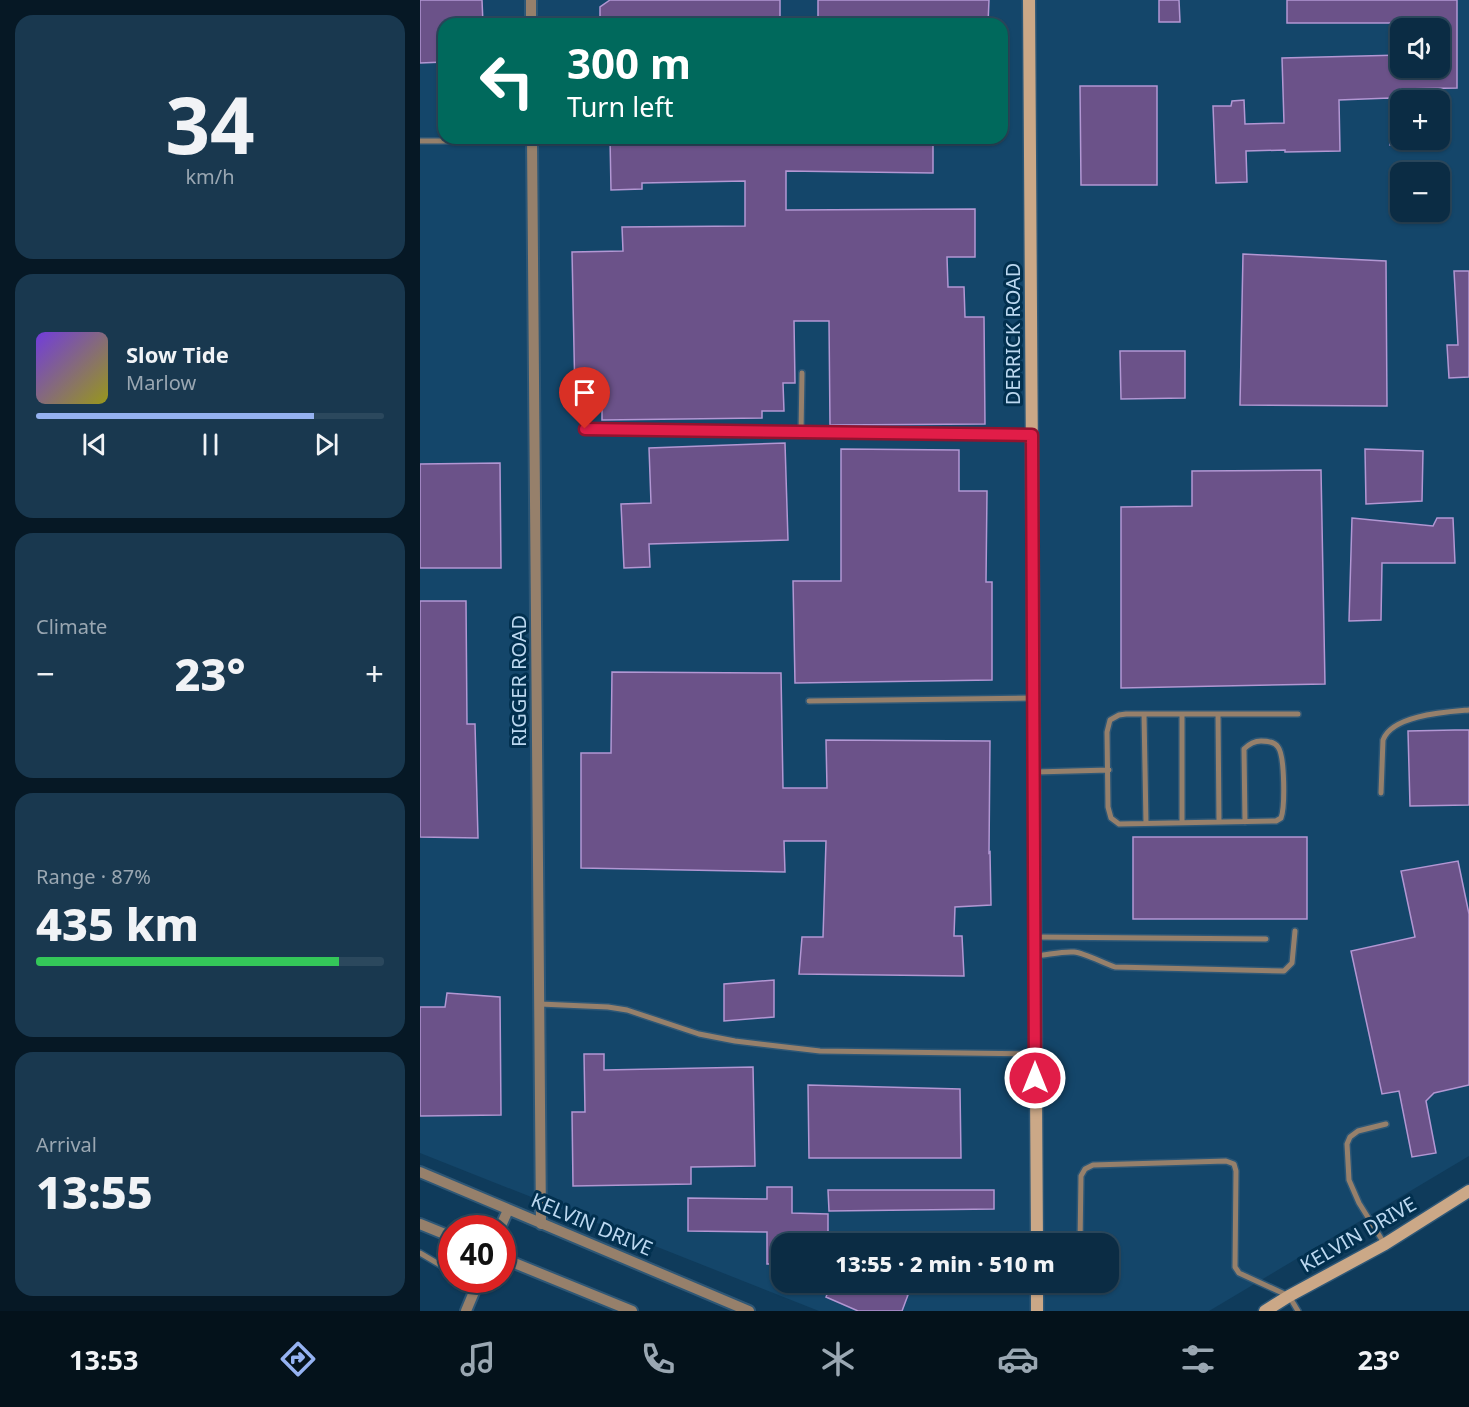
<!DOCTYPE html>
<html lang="en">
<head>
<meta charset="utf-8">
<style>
  :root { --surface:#0b2c44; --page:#19384f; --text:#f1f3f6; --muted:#9aa7b2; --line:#2b485d; --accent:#95b2f1 }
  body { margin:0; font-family:"Noto Sans",sans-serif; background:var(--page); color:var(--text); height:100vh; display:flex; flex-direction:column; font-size:22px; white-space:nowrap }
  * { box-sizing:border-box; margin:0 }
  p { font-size:20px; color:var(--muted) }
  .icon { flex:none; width:33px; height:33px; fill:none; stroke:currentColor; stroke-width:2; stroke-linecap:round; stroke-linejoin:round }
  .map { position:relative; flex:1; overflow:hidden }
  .panel { display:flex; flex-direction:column; gap:15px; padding:15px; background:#061825; width:420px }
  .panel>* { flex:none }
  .banner { position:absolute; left:18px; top:18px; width:570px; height:126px; border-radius:18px; box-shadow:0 2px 4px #0004,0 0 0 2px var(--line); background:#00695c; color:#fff; overflow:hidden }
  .controls { position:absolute; left:970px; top:18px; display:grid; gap:12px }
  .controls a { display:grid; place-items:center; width:60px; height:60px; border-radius:12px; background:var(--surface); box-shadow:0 2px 4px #0004,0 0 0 2px var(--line); font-size:30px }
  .speed { position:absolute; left:18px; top:1215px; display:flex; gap:12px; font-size:30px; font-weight:700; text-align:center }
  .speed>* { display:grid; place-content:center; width:78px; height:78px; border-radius:50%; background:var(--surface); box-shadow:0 2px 4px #0004,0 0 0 2px var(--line); line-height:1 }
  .speed .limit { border:9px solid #d22; background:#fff; color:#111 }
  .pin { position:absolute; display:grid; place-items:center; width:51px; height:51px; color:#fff; margin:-62px -26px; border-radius:50% 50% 50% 0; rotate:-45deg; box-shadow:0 0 6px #0007 }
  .pin .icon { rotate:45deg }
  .me { position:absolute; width:66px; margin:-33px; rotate:0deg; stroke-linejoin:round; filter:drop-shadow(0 0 4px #0008) }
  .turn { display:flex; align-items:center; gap:21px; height:126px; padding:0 30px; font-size:27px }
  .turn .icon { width:78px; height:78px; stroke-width:2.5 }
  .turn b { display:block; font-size:42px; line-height:51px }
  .big { font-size:45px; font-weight:800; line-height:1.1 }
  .panel .widget { flex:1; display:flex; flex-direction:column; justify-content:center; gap:9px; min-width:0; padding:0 21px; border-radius:18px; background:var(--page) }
  .panel .dial { align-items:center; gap:0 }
  .dial b { font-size:78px; line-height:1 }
  .song { display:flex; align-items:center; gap:18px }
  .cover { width:72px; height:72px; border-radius:9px; background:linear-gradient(135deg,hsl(260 70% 55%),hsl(60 70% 35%)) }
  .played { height:6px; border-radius:3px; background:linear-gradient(90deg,var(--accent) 80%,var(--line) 80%) }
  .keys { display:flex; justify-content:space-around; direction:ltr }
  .heat { display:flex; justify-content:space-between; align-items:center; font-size:33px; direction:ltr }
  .charge { height:9px; border-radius:4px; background:linear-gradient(90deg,#34c759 87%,var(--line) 0) }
  .trip { position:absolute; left:351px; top:1233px; width:348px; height:60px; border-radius:18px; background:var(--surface); box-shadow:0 2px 4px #0004,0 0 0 2px var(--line); font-weight:800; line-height:60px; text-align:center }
  .dock { display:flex; height:96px; justify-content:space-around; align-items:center; background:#04121b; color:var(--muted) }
  .dock .icon { width:42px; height:42px }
  .dock .on { color:var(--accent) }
  .dock b { font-size:27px; color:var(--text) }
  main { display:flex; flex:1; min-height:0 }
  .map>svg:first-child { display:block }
</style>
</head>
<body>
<main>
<section class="panel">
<div class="widget dial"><b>34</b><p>km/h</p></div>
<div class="widget">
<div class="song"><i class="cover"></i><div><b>Slow Tide</b><p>Marlow</p></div></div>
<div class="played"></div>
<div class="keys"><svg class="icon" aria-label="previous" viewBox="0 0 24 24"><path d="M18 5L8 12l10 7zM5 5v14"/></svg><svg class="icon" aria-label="pause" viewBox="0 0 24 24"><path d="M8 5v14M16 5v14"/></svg><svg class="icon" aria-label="next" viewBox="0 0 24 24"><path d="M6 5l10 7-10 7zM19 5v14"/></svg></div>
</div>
<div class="widget"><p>Climate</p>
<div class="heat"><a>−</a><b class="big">23°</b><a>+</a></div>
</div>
<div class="widget"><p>Range · 87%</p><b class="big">435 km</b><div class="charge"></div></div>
<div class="widget"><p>Arrival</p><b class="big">13:55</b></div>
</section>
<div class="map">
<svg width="1049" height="1311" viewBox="0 0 1049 1311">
  <rect width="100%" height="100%" fill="#0f3b5b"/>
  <!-- built -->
  <path fill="#14466a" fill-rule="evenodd" d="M0 0H1049V1156L789 1311H399L0 1153ZM24 24H582V138H24ZM981 28H1020V68H981ZM981 100H1020V140H981ZM981 172H1020V212H981ZM362 1244H688V1282H362Z"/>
  <!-- building -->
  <path fill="#6b5289" stroke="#b297d3" stroke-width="1.5" d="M0 0H62L63 24H24V62L0 63Z
    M190 0H360V24H180V7Z
    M398 0H569L568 24H398Z
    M739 0H759L760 22H739Z
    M867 0H1037V88L981 89V145H970V98L919 100 920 151 865 152V150L826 151 827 182 796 183 793 106H811L812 101 824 100 825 124 864 123 862 58 981 55V68H1020V28H971V23H867Z
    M660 86H737V185H661Z
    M190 138H513V173L366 171V210L555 209V257H527L528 287H544L545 317H564L565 424 410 425 409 321H374L375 383H363L364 411H342V418L182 420V397H155L152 252 203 251 202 227 325 226V181L222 183V189L191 190Z
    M823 254 966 261 967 406 820 405Z
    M1034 271H1049V377L1029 378 1027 345H1038Z
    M700 351H765V398L701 399Z
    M365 443 368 540 229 544 230 567 204 568 201 504 231 503 229 448Z
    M421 449 539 450V491H567L566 582H572V680L375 683 373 581H421Z
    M945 449 1003 451 1002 501 946 504Z
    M80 463 81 568H0V464Z
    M901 470 905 684 701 688V507L772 506V471Z
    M932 518 1013 526 1017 518H1033L1035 563H962L961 620 929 621Z
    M0 601H46L47 724H55L58 838 0 837Z
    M192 672 361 673 363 788H407L406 740 570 741 569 853 570 852 571 905 535 907 534 936H542L544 976 379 974 382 937H403L406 841H364L365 872 161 868V753H191Z
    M1035 730H1049V805L990 806 988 731Z
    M713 837H887V919H713Z
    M1038 861 1049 914V1085L1014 1093 1006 1101 1016 1153 992 1157 979 1091 962 1094 931 951 995 937 981 871Z
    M354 980V1017L304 1021V984Z
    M27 993 80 997 81 1115 0 1116V1007H25Z
    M164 1054H184V1070L333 1067 335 1166 271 1167V1184L153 1186 152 1112H165Z
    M388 1085 540 1089 541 1158H389Z
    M347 1187H372V1213L408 1214V1244H362V1264H347V1232L268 1231V1198L347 1199Z
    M408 1190H574V1209L409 1211Z
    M412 1282H458L488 1295 482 1311H438L406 1297Z"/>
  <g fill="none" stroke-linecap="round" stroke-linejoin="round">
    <!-- lane casing -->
    <g stroke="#2e5776" stroke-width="8">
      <path id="lane" d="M0 141H112
        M165 429 612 435
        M381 432 382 373
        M389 701 612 698
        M724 714 726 823
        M762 714V822
        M798 714 799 822
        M615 772 689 770
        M961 793 963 740C972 715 1026 712 1049 710
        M825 822 824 749C829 744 834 741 841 741 847 741 855 742 858 747 865 756 865 808 861 818L856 821 699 824 691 818 688 807 687 732 690 720 699 715 706 714H878
        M615 937 846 939
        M615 956C628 955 642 951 654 952 665 953 683 963 695 967L864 971 872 963 875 931
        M120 1004 188 1007 207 1010 279 1034 315 1041 400 1051 615 1054
        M964 1243 939 1203 929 1180 927 1144 930 1137 938 1131 966 1124
        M660 1244 661 1176 665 1169 673 1165 806 1161 814 1164 816 1171 815 1267 819 1273 869 1296 878 1311
        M0 1253 32 1272
        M22 1265 32 1244
        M41 1280 54 1290"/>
    </g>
    <!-- street casing -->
    <g stroke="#2e5776" stroke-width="14">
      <path id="street" d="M111 0V24
        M112 138 121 1224
        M0 1172 329 1311
        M0 1224 32 1237
        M80 1228 88 1210
        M82 1258 212 1311
        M46 1311 59 1280"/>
    </g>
    <!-- secondary casing -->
    <g stroke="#2e5776" stroke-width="15">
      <path id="secondary" d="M609 0 617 1244
        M617 1282V1311
        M845 1311 869 1296 965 1244 1049 1191"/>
    </g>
    <!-- lane -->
    <use href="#lane" stroke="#96806b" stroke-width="5"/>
    <!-- street -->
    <use href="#street" stroke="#96806b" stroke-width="10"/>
    <!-- secondary -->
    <use href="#secondary" stroke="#cba887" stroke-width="12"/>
  </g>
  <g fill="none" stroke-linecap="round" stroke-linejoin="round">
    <!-- route casing -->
    <g stroke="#92132f" stroke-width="15">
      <path id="route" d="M165 429 612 435 615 1078"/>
    </g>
    <!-- route -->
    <use href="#route" stroke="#e11d48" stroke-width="10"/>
  </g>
  <g text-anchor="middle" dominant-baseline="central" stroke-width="6" stroke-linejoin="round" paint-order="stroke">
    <!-- street labels -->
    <g font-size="20" fill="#bcd8f0" stroke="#02304f">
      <text transform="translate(592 334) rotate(-90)">DERRICK ROAD</text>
      <text transform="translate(98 681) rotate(-90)">RIGGER ROAD</text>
      <text transform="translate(172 1224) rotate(23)">KELVIN DRIVE</text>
      <text transform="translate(938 1234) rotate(-30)">KELVIN DRIVE</text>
    </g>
  </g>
</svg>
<div class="controls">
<a><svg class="icon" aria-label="sound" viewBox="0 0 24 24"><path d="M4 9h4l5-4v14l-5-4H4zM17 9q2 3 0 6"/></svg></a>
<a>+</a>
<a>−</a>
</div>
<div class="speed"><div class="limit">40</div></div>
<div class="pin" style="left:165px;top:429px;background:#d93025"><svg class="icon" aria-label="arrive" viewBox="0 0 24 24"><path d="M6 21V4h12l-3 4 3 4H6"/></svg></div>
<svg class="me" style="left:615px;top:1078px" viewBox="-20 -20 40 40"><circle r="17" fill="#e11d48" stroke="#fff" stroke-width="3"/><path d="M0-11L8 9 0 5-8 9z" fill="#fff"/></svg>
<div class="trip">13:55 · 2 min · 510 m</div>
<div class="banner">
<div class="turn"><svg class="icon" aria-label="left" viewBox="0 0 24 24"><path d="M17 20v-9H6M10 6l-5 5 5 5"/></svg><div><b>300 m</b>Turn left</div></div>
</div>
</div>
</main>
<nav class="dock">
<b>13:53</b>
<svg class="icon on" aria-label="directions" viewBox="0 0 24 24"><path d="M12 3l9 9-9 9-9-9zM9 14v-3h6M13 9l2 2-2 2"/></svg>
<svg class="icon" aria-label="music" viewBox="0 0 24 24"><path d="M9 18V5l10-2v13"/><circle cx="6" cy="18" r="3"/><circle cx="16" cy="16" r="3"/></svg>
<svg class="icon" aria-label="phone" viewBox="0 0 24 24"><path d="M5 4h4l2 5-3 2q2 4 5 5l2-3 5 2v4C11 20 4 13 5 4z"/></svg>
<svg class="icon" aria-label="climate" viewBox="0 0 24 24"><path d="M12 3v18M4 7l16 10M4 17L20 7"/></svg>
<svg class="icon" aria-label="car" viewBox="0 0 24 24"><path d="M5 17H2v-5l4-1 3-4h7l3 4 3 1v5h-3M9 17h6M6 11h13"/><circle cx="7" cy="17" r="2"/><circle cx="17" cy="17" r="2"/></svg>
<svg class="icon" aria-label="filters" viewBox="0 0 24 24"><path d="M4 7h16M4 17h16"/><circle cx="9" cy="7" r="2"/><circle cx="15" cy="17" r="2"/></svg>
<b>23°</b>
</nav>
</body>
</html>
